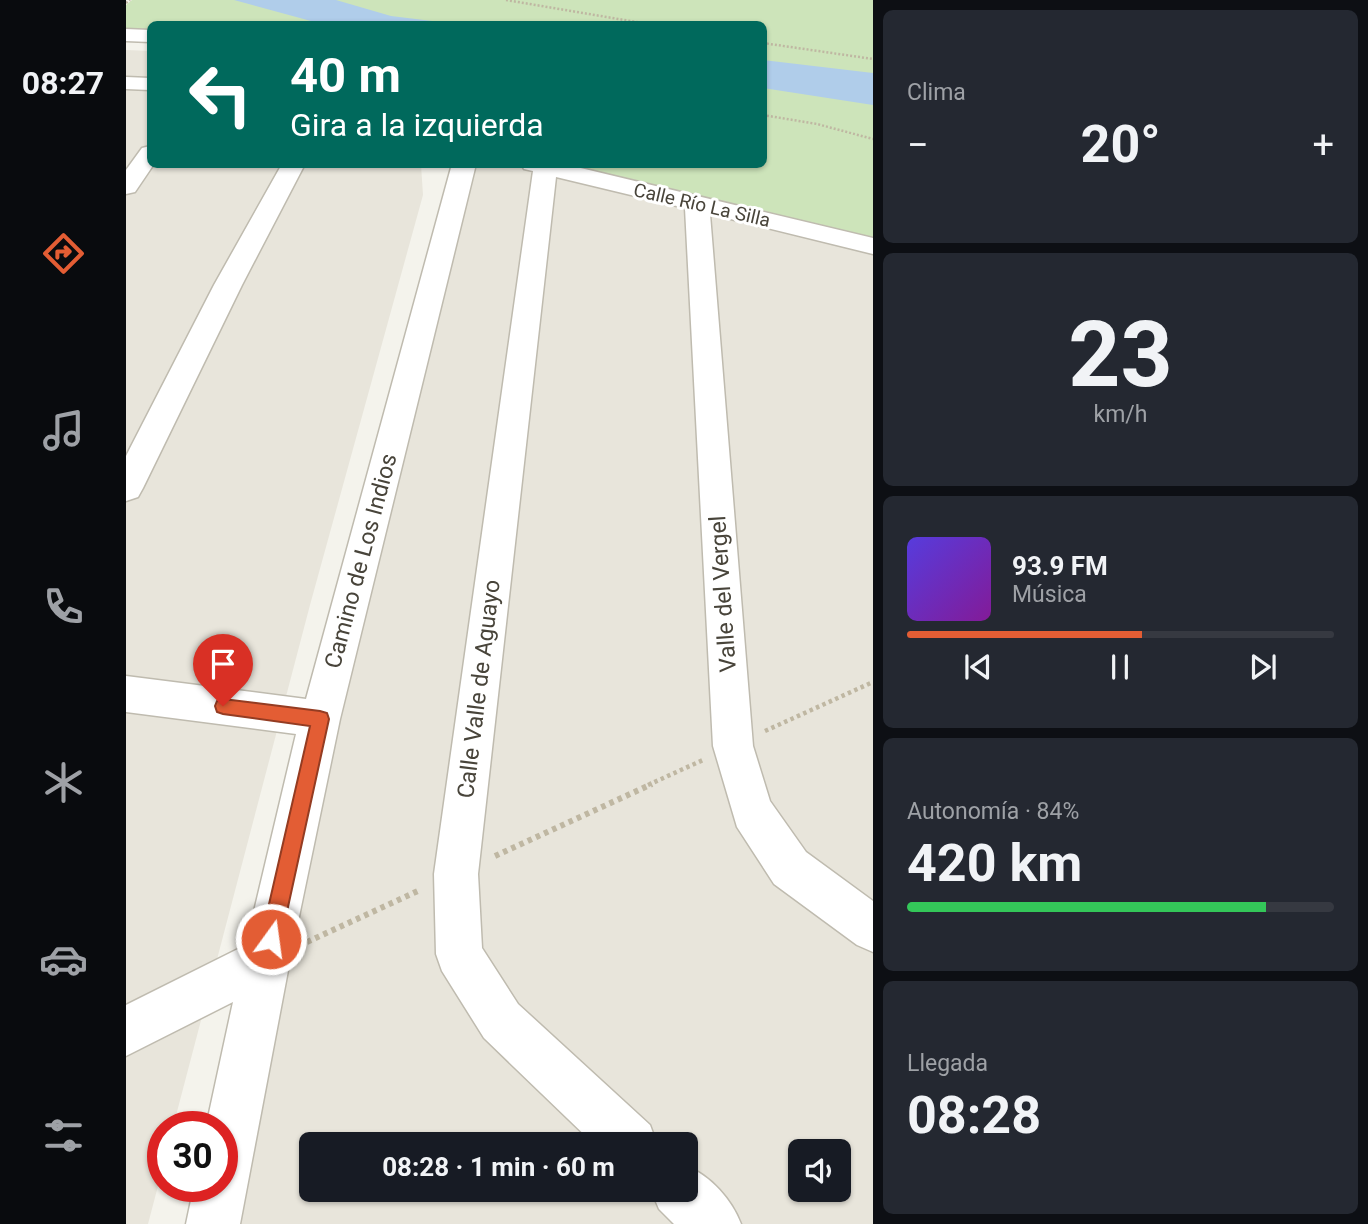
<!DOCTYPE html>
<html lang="es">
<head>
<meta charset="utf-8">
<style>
  :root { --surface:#171b24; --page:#242831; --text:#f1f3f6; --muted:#9ea1a6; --line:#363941; --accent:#e35d34 }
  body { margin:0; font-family:Roboto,sans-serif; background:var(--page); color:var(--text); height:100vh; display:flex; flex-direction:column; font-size:26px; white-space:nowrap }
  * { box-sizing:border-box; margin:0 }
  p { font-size:23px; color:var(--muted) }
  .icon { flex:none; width:38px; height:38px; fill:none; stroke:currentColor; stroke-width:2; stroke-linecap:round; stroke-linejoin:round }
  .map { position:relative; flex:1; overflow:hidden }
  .side { display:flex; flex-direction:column; gap:10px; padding:10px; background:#0d0f14; width:495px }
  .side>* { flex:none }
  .guide { position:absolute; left:21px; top:21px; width:620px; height:147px; border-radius:10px; box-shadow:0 2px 5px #0004; background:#00695c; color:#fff; overflow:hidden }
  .controls { position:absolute; left:662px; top:1139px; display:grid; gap:14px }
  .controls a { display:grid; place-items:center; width:63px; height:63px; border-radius:10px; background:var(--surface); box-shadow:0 2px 5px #0004; font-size:35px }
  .speed { position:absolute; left:21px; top:1111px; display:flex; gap:14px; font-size:35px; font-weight:700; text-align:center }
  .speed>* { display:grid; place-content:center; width:91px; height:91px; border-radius:50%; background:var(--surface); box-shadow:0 2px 5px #0004; line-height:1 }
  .speed .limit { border:10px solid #d22; background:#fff; color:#111 }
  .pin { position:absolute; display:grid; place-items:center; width:60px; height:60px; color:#fff; margin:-72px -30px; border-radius:50% 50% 50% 0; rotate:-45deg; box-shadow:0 0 7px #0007 }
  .pin .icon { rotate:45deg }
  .me { position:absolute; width:77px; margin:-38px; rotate:14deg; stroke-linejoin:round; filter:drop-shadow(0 0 5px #0008) }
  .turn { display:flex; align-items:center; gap:24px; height:147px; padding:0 28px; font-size:32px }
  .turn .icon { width:91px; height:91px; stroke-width:2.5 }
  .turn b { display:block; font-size:49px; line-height:60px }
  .big { font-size:52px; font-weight:700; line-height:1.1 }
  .side .card { flex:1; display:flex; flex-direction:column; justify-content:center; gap:10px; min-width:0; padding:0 24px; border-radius:10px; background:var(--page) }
  .side .dial { align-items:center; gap:0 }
  .dial b { font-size:91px; line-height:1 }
  .song { display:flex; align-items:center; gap:21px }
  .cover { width:84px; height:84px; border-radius:10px; background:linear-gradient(135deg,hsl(250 70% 55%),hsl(290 70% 35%)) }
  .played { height:7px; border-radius:4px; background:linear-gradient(90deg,var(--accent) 55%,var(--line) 55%) }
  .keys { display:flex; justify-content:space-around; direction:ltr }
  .heat { display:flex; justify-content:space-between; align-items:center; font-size:38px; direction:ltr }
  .charge { height:10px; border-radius:5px; background:linear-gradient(90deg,#34c759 84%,var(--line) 0) }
  .trip { position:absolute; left:173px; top:1132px; width:399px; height:70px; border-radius:10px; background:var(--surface); box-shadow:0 2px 5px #0004; font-weight:700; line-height:70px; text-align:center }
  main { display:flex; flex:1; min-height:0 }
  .tab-bar { display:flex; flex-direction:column; width:126px; justify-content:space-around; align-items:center; background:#090b0e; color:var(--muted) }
  .tab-bar .icon { width:49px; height:49px }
  .tab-bar .on { color:var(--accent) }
  .tab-bar b { font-size:32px; color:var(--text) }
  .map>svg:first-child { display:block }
</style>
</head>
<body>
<main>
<nav class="tab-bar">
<b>08:27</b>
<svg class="icon on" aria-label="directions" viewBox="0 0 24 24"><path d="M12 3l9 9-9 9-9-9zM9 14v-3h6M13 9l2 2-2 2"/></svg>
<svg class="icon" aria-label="music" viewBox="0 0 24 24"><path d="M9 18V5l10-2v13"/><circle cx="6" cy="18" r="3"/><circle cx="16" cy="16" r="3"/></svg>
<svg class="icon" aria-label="phone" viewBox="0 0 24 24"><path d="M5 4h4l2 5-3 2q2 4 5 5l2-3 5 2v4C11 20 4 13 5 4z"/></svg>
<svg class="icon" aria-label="climate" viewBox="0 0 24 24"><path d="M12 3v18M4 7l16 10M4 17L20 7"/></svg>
<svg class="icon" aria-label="car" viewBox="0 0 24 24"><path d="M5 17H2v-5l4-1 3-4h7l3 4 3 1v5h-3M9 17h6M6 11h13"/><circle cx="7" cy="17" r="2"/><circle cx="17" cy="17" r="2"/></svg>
<svg class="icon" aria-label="filters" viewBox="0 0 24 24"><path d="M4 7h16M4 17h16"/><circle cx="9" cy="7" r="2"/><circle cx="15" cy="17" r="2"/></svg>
</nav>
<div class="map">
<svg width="747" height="1224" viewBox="0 0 747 1224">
  <rect width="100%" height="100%" fill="#f4f3ec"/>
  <!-- residential -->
  <path fill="#e8e5db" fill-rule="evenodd" d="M0 50 24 51V164L295 165 297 195 184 605 47 1127H37V1167L22 1224H0Z
    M340 165H438L747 238V1224H87ZM186 1144H560V1190H186ZM674 1152H712V1190H674Z"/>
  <!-- green -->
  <path fill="#cde4ba" d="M6 0H747V238L438 165 637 164V24H24V30L0 29V5Z"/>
  <!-- water -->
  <path fill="#b0cdea" d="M108 0H210L265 16 331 24H196Z
    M637 60 747 73V105L637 88Z"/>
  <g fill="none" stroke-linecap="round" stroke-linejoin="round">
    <!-- minor casing -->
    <g stroke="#bfbbaf" stroke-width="3">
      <path id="minor" d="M0 29 24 30V42L0 41Z
        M0 77 24 78V90L0 89Z
        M24 146V164H28L9 192 0 194V170L16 148Z
        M156 164H179L116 285 17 488 12 497 0 501V456L88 285Z
        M326 164H350L214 719 164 960 114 1224H60L68 1186H96V1127H80L107 1002 0 1056V1005L120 945 170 734 0 712V676L180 699Z
        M395 164H438L747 238V254L584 214 627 746 644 801 680 852 747 901V952L731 945 648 884 611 827 587 746 559 208 430 177 352 874 356 948 392 1004 524 1125 531 1144H468L358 1038 316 971 310 954 308 874 407 171 398 169Z
        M560 1166C585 1176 606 1200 615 1224H548L533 1209 525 1190H560Z"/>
    </g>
    <!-- path-far2 -->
    <path stroke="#bfb7a2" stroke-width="2.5" stroke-dasharray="2 2" stroke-linecap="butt" d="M380 0 522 24
      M0 3 4 0
      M637 43 747 59
      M637 115 691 124 747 139"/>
    <!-- path-far1 -->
    <path stroke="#bfb7a2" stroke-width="4.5" stroke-dasharray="3.5 3.5" stroke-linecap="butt" d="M639 731 747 682
      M522 785 577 760"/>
    <!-- path -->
    <path stroke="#bfb7a2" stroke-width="6" stroke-dasharray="4.5 4.5" stroke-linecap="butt" d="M369 856 526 784
      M181 942 294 890"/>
    <!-- minor -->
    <use href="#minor" fill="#fff" fill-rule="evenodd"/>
  </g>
  <!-- route -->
  <path fill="#e35d34" stroke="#943c22" stroke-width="2" d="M97 699 194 711 201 713 203 719 155 939 153 946 145 949 138 946 135 939 184 726 97 714 91 712 89 706 91 701Z"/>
  <g text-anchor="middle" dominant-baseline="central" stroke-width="6" stroke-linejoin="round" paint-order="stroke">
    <!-- far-street labels -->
    <g font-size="19" fill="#48443a" stroke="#fff">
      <text transform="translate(576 205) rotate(13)">Calle Río La Silla</text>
    </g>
    <!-- street labels -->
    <g font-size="23" fill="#48443a" stroke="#fff">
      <text transform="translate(235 561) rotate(-75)">Camino de Los Indios</text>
      <text transform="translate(597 594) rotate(-94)">Valle del Vergel</text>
      <text transform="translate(353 689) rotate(-83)">Calle Valle de Aguayo</text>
    </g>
  </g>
</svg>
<div class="controls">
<a><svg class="icon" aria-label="sound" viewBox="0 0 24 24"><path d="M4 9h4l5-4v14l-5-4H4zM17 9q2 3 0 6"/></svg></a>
</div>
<div class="speed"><div class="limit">30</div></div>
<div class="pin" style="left:97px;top:706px;background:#d93025"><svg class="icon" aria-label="arrive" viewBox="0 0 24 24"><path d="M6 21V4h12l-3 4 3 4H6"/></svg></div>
<svg class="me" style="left:145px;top:939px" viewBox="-20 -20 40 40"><circle r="17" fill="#e35d34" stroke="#fff" stroke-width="3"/><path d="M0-11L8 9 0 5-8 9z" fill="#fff"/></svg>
<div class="trip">08:28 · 1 min · 60 m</div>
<div class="guide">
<div class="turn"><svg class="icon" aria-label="left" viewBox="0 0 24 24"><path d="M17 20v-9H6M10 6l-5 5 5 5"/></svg><div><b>40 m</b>Gira a la izquierda</div></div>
</div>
</div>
<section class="side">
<div class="card"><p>Clima</p>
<div class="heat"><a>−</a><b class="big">20°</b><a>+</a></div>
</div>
<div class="card dial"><b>23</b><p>km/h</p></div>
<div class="card">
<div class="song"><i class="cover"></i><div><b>93.9 FM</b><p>Música</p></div></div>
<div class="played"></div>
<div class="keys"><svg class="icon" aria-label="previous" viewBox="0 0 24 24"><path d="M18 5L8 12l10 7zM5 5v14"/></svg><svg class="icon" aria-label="pause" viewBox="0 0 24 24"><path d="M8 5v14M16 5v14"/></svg><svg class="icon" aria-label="next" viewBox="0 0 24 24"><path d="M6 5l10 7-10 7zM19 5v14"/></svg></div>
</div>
<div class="card"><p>Autonomía · 84%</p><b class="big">420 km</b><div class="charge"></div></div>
<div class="card"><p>Llegada</p><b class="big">08:28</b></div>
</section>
</main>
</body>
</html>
